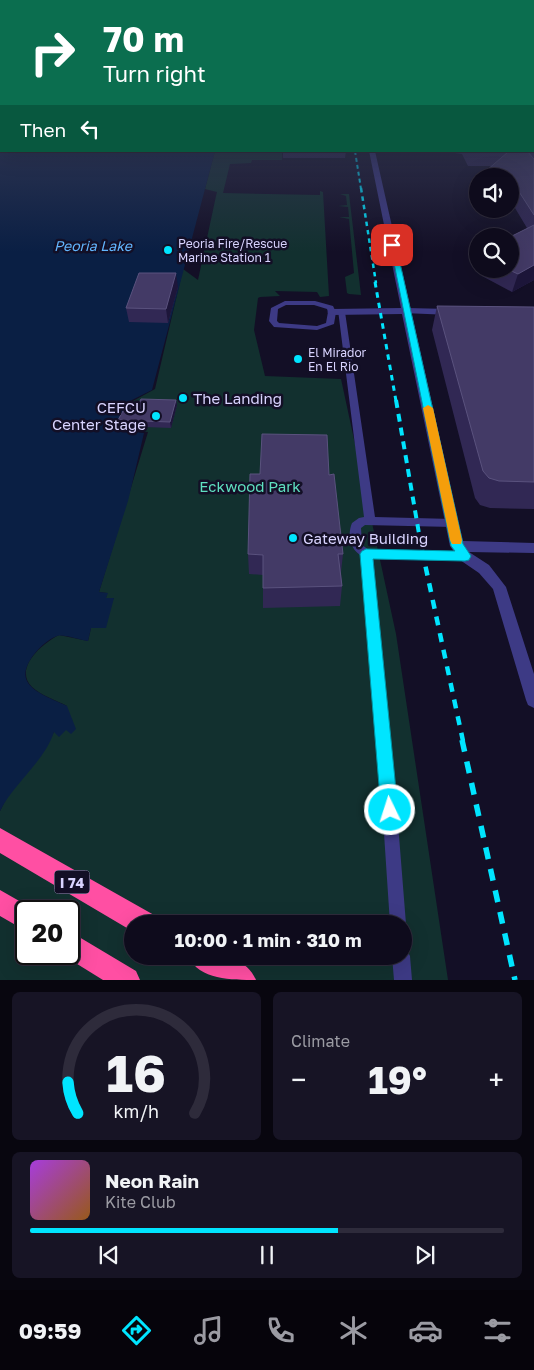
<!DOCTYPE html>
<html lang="en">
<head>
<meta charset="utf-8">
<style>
  :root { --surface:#0e0b1c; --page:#171425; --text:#f1f3f6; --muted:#9b9ba3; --line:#2e2b3b; --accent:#00e5ff }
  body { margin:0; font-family:"Golos Text",sans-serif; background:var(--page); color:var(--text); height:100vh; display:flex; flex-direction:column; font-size:19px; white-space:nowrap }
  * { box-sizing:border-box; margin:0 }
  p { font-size:16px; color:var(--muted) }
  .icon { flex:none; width:28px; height:28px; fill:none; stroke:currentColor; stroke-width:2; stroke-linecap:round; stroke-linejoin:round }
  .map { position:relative; height:980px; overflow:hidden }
  .side { display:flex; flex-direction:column; gap:12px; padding:12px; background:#08060f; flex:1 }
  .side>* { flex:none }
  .hud { position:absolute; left:0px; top:0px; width:535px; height:152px; box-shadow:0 5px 20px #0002,0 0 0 1px var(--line); background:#0b6e4f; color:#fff; overflow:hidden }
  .fabs { position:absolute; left:469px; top:168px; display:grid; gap:10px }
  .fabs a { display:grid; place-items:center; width:50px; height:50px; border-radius:50%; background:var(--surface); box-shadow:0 5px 20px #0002,0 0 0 1px var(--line); font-size:25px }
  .speed { position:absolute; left:15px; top:900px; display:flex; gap:10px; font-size:25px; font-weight:700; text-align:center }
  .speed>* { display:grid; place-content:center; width:65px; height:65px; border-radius:50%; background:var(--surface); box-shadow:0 5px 20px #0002,0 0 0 1px var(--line); line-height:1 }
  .speed .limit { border:2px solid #111; border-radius:8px; background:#fff; color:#111 }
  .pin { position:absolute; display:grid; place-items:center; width:42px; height:42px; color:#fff; margin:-21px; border-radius:10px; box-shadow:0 2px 8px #0006 }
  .me { position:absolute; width:55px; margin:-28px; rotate:356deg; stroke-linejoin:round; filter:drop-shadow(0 0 4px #0008) }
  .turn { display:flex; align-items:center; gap:18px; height:105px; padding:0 20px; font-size:22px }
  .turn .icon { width:65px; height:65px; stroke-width:2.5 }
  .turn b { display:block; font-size:35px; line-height:42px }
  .then { display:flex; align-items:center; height:48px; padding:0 20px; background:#0003; gap:10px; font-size:19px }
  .big { font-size:38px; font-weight:700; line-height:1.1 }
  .side .card { flex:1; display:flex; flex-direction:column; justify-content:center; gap:8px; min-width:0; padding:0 18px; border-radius:8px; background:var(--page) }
  .side .dial { align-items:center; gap:0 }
  .dial svg { height:130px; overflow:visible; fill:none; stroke:var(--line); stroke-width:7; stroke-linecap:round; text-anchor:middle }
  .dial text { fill:var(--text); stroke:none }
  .song { display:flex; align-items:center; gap:15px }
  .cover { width:60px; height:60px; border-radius:8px; background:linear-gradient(135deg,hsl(280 70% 55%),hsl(30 70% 35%)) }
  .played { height:5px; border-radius:2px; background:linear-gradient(90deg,var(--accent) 65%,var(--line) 65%) }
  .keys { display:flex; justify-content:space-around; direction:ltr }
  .heat { display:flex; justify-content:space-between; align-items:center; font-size:28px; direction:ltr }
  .side .tiles { flex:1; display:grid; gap:12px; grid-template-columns:1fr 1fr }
  .card:last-child { grid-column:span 2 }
  .trip { position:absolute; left:124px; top:915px; width:288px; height:50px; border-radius:25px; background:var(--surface); box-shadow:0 5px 20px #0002,0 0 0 1px var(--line); font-weight:700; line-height:50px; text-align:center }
  .dock { display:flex; height:80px; justify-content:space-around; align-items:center; background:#06040b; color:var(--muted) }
  .dock .icon { width:35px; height:35px }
  .dock .active { color:var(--accent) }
  .dock b { font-size:22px; color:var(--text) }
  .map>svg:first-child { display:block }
</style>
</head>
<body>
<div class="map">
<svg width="534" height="980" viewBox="0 0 534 980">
  <rect width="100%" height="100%" fill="#130f26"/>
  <!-- green -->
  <path fill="#12302f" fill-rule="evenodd" d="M215 151H282V160H252L251 163 230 164 223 193 320 195V191L323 192 329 296 320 297 317 292 275 291 280 296 260 297 258 298 254 330 265 376 341 379 396 634 448 980H0V811L7 797 54 732 67 706C56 700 40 695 32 687 13 668 43 643 59 635L88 641 91 628 114 598H106L107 593 99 592 148 432 117 429 133 401 155 389 183 269 198 280 216 196 217 192 205 189ZM26 911H69V954H26ZM132 924H402V956H132Z
    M340 194H349L361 295 349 294 347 293 345 277 354 273 349 219 339 217H349L348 207 338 206 347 205 346 196Z"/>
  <!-- water -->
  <path fill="#0a1f44" d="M0 115 1 151H215L152 390 132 400 116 430 144 433 128 501 99 592 108 593 106 598H114L106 628H91L88 641C79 640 65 634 57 636 43 641 19 666 27 681 33 693 55 700 67 706L76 729 71 734 66 730 59 737 54 732C44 762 14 783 0 811Z"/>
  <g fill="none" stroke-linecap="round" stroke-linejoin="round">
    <!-- service -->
    <path fill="#3d3a85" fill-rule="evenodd" d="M285 301H315L333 306 336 312 334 324 317 330 274 327 269 321 271 308ZM286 305H314L327 309 328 312 326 323 317 326 279 323 277 321 278 309Z
      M338 310 345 312 375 517 453 519 457 520 458 523 457 526 453 527 365 525 361 528 362 545 369 550 465 552 469 553 471 556 469 559 465 560 373 558 394 773 406 924 402 930V924H390L380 773 362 556C350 550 347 535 352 523L359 518 364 517Z
      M402 948 407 950 410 956 412 980H394L392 956H402Z"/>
    <!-- minor -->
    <path fill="#3d3a85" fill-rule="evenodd" d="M369 151H375L463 541 534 543V553L469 552 489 565 506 587 534 674V708L528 705 526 700 493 589 479 573 460 560 450 546 402 314 332 315 327 312 332 309 401 308Z"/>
    <!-- tertiary -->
    <path fill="#3d3a85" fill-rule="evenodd" d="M406 308 451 309 456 312 451 315 403 313 401 311Z"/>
    <!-- motorway -->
    <path fill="#ff4fa3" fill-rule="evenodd" d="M0 828 154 915 157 924H132V931L0 853Z
      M0 890 35 910 26 911V931L0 916Z
      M69 931 136 971 140 980H103L61 954H69Z
      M188 956C213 956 245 953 256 980 232 980 199 980 188 956Z"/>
    <!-- rail-far5 -->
    <path stroke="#00e5ff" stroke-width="2" stroke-dasharray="4 3" stroke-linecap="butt" d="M355 151 361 189"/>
    <!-- rail-far4 -->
    <path stroke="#00e5ff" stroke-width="2.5" stroke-dasharray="4.5 4" stroke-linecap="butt" d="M361 188 376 283"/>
    <!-- rail-far3 -->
    <path stroke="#00e5ff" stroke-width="3" stroke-dasharray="5.5 5" stroke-linecap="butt" d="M375 282 396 401"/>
    <!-- rail-far2 -->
    <path stroke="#00e5ff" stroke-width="4" stroke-dasharray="8 6" stroke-linecap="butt" d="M396 400 422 551"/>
    <!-- rail-far1 -->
    <path stroke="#00e5ff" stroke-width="4.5" stroke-dasharray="9 8" stroke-linecap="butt" d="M422 550 463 741"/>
    <!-- rail -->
    <path stroke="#00e5ff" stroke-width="5.5" stroke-dasharray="12 10" stroke-linecap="butt" d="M462 740 515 980"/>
  </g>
  <!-- wall -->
  <path fill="#312854" d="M534 137V280L512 292 482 276 484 269H510L527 228 512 203H510V176L491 166H468L462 154 440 151H534Z
    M283 151H346L345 158H283Z
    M478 179V199L471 197 474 181Z
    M178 287 168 323 129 322 126 308Z
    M437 306 534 307V509L490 508 480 505 475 498 432 330Z
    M176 400 177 405 171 428 119 426 118 420 139 403Z
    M260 474 329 475 343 554 341 572 342 586 340 606 263 608V575L249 574 248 554Z"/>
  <!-- shaded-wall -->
  <path fill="#1d163a" d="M534 265V280L512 292 518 274Z
    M176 273 178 287 168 323 166 309Z
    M176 400 177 405 171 428 170 422Z"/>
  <!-- building -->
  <path fill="#433a66" stroke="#5a527e" d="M486 151H527L534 159V215L516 187H510V176H480L508 152Z
    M534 225V265L518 274 507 269H510V237Z
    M139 273H176L166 309 126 308Z
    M437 306 534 307V482L499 481 489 478 483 471Z
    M141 399 176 400 170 422 118 420 128 402 139 403Z
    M262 434 327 435 329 475 334 474 343 554H338L342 586 263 588V555L248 554 250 474H260Z"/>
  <!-- sky -->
  <linearGradient id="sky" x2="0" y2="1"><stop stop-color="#0a0815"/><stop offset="0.46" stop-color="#333752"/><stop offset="1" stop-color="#333752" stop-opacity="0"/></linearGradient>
  <rect width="534" height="252" fill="url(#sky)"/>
  <!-- route -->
  <path fill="#00e5ff" stroke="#0095a6" d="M390 243 396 245 463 544 471 556 469 560 465 561 373 559 398 810 396 816 390 819 384 816 381 810 360 554 362 551 366 549 455 551 451 546Z"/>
  <!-- slow -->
  <path fill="#f59e0b" d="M428 405 433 408 462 540 461 544H452L450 540 423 408Z"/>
  <!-- markers -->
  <g fill="#00e5ff" stroke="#130f26" stroke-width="2">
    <circle cx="168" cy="250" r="5"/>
    <circle cx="298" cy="359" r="5"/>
    <circle cx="183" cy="398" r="5"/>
    <circle cx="156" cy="416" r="5"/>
    <circle cx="293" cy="538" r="5"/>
  </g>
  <g text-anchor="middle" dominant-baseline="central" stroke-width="5" stroke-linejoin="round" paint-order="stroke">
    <!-- far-poi labels -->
    <g font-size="12" fill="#d9d4ff" stroke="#130f26" text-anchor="start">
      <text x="178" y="243">Peoria Fire/Rescue<tspan x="178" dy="14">Marine Station 1</tspan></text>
      <text x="308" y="352">El Mirador<tspan x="308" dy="14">En El Rio</tspan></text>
    </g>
    <!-- far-water labels -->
    <g font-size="14" font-style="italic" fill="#62b6ff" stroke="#130f26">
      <text x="93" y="245">Peoria Lake</text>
    </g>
    <!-- shield labels -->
    <rect fill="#130f26" stroke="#9e99be" stroke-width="1" x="54.5" y="870.5" width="35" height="23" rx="4"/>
    <g font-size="14" font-weight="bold" fill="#d9d4ff">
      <text x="72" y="882">I 74</text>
    </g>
    <!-- poi labels -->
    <g font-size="15" fill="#d9d4ff" stroke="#130f26" text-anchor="start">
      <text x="193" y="398">The Landing</text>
      <text x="146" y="407" text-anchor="end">CEFCU<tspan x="146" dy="17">Center Stage</tspan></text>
      <text x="303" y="538">Gateway Building</text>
    </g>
    <!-- park labels -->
    <g font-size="15" fill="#5fe0c0" stroke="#130f26">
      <text x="250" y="486">Eckwood Park</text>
    </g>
  </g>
</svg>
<div class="fabs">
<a><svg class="icon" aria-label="sound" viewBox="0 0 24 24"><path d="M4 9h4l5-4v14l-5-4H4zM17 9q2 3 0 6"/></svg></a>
<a><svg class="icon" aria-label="search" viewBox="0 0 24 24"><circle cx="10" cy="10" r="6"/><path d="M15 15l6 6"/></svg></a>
</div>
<div class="speed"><div class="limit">20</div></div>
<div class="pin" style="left:392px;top:245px;background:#d93025"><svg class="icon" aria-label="arrive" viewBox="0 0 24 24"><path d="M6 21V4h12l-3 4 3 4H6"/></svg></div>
<svg class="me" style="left:390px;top:810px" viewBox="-20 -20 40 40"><circle r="17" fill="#00e5ff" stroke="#fff" stroke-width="3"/><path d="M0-11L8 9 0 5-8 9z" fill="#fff"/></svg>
<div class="trip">10:00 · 1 min · 310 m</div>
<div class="hud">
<div class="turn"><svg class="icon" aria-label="right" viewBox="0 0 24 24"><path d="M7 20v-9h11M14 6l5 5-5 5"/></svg><div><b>70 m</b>Turn right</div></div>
<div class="then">Then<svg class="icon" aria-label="left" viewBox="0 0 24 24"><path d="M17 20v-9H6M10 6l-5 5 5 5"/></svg></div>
</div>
</div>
<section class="side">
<div class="tiles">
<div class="card dial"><svg viewBox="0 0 100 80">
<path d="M14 69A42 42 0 1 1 86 69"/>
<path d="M14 69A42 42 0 0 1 8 50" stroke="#00e5ff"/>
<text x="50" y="56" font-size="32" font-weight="700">16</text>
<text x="50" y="72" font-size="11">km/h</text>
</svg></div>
<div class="card"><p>Climate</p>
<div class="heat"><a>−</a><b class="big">19°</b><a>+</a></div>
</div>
<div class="card">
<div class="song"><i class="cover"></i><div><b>Neon Rain</b><p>Kite Club</p></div></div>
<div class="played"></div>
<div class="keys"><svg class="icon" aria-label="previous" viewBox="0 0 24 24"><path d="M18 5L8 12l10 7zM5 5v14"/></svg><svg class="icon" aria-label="pause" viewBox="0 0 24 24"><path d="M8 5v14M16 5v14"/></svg><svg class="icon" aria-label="next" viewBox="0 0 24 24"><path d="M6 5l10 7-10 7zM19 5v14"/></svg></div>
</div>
</div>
</section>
<nav class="dock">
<b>09:59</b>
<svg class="icon active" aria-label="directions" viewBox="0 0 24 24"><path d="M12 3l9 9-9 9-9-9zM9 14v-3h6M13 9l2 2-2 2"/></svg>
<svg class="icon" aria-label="music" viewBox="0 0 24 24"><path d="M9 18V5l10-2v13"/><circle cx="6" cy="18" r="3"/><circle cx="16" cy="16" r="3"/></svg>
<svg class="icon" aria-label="phone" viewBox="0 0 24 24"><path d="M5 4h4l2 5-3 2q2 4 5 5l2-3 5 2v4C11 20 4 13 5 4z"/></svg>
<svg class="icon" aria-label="climate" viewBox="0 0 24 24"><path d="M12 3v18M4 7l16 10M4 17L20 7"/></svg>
<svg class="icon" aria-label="car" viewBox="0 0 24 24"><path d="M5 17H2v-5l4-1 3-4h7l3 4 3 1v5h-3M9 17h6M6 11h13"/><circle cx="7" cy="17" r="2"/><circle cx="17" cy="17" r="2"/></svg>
<svg class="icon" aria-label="filters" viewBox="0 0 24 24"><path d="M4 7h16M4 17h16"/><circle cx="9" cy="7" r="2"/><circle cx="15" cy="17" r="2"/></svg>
</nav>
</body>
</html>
